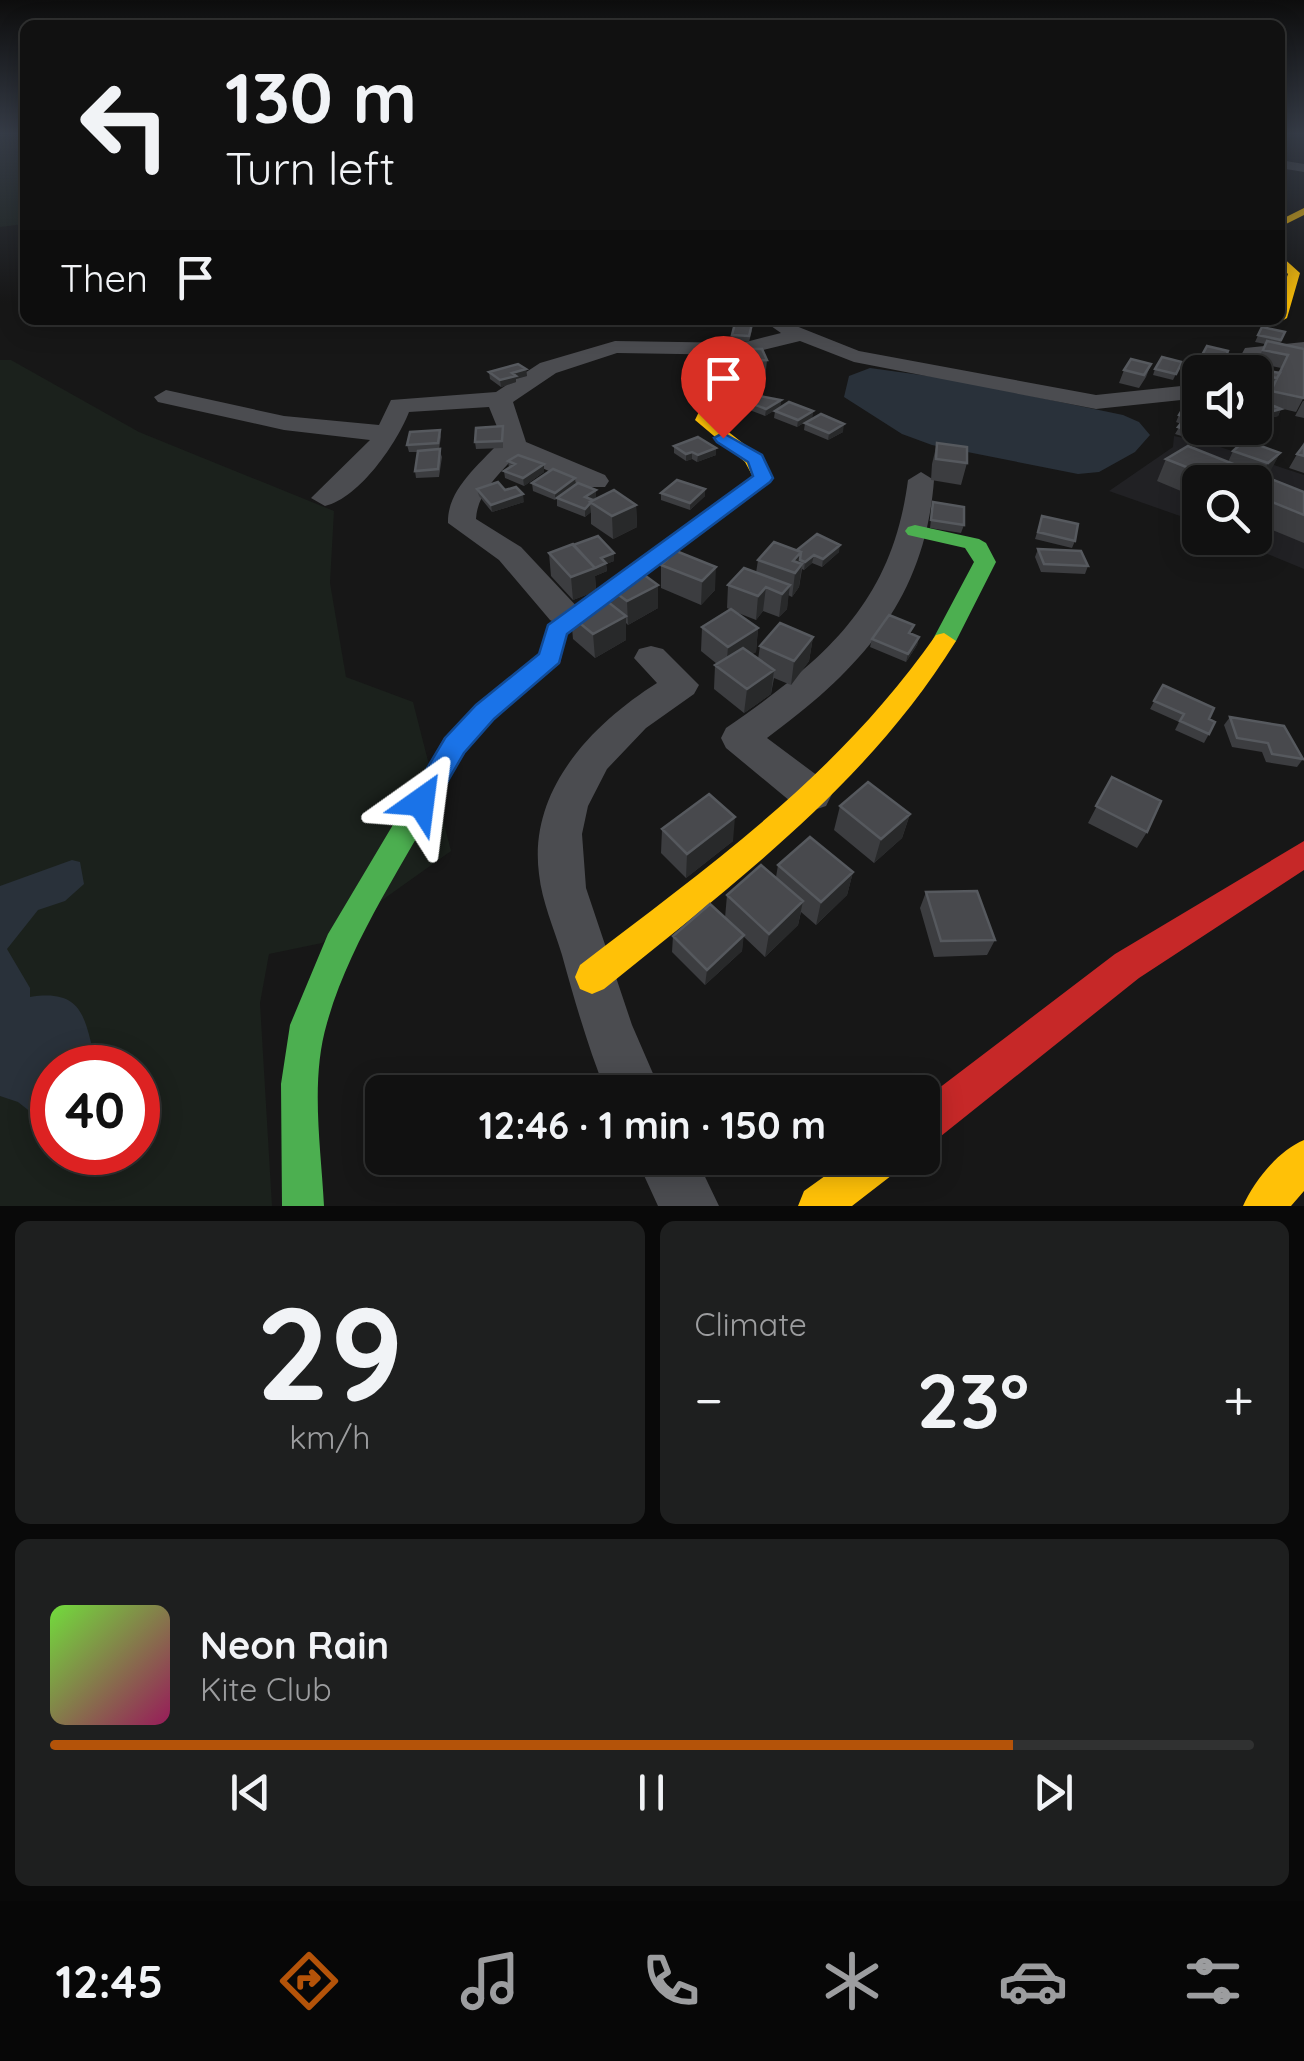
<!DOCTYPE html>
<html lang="en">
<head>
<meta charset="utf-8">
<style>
  :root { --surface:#111; --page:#1e1f1f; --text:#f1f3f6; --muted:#9c9d9f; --line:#303131; --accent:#b45309 }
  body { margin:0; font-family:Quicksand,sans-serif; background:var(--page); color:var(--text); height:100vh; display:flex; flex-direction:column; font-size:38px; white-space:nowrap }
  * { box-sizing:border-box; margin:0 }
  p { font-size:32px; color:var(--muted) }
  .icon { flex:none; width:55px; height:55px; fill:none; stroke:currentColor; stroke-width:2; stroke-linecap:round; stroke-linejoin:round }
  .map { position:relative; height:1206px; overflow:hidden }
  .side { display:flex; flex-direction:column; gap:15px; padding:15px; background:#090909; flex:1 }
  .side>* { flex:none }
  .top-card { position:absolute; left:20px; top:20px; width:1265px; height:305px; border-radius:15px; box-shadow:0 5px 25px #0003,0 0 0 2px var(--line); background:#111; color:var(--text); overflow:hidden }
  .buttons { position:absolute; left:1182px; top:355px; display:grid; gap:20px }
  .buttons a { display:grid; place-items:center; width:90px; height:90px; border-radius:15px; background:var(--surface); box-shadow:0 5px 25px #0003,0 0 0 2px var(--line); font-size:50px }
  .speed { position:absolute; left:30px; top:1045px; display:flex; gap:20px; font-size:50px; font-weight:700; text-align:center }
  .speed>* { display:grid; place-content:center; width:130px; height:130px; border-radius:50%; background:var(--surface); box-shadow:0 5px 25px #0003,0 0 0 2px var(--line); line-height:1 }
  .speed .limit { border:15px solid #d22; background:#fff; color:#111 }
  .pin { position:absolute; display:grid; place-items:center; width:85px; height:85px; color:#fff; margin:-102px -42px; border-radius:50% 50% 50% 0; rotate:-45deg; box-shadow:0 0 10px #0007 }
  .pin .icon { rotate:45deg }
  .me { position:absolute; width:110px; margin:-55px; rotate:31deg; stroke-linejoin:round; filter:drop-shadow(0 0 8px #0008) }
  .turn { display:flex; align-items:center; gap:35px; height:210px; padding:0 40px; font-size:45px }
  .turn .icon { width:130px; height:130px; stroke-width:2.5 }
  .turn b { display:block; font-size:70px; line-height:85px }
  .then { display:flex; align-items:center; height:95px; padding:0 40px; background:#0003; gap:20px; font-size:38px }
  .big { font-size:75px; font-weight:700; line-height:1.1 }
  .side .card { flex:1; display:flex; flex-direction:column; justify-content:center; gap:15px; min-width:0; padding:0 35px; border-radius:15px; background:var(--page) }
  .side .dial { align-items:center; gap:0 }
  .dial b { font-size:130px; line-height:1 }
  .song { display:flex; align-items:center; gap:30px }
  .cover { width:120px; height:120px; border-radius:15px; background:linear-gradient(135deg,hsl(100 70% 55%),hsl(330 70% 35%)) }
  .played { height:10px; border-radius:5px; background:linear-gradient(90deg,var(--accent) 80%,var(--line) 80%) }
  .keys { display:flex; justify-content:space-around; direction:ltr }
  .heat { display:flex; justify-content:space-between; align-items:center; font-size:55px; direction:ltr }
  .side .tiles { flex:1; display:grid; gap:15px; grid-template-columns:1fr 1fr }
  .card:last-child { grid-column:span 2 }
  .trip { position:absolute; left:365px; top:1075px; width:575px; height:100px; border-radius:15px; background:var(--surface); box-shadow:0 5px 25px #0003,0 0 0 2px var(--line); font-weight:700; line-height:100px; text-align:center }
  .tab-bar { display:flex; height:160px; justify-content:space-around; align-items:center; background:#070707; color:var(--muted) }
  .tab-bar .icon { width:70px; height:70px }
  .tab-bar .selected { color:var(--accent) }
  .tab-bar b { font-size:45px; color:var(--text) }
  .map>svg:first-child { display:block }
</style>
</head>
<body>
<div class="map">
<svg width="1304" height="1206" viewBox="0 0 1304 1206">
  <rect width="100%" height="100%" fill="#171717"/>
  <!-- built -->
  <path fill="#212124" d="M1174 436 1208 443 1304 475V569L1265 553 1253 541 1242 538H1255V482H1200V523L1109 491 1173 447Z"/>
  <!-- green -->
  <path fill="#1b211c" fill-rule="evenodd" d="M0 134H25V224L0 227Z
    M0 360H11L139 432 334 511 330 583 346 677 413 702 451 851 322 943 269 954 260 1003 272 1206H0ZM52 1068H138V1152H52Z"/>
  <!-- water -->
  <path fill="#29313a" d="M870 368 950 379 1123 415 1139 422 1150 435 1135 452 1099 472 1078 474 932 445 902 434 844 397 849 376Z
    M72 860 80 862 84 884 65 901 38 910 7 949 30 988V997C90 987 84 1028 98 1067L52 1068 51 1128 18 1102 0 1096V886Z"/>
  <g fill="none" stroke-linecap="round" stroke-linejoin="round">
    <!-- street -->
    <path fill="#4b4c50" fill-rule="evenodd" d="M1280 160 1304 164V172L1280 168Z
      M781 320 859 351 1096 395 1200 384V398L1096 409 854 362 800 341 742 355 617 353 556 373 513 402 526 442 605 475 609 481 605 487H585L515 456C499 475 477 493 476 519L521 547 581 611 586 619 581 627 569 630 550 620 499 560 448 523C447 488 481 464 502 439L489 407 409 412C398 441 360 498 325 506L311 498 370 440 284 430 158 402 154 397 166 390 284 416 379 425 391 400 496 392 540 363 615 341 742 343 781 333 771 326Z
      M1304 342V354L1261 359 1254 372H1232L1245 348Z
      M921 472 934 480C925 599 861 669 767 738L826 782 832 794 826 806 811 811 796 806 726 748 721 738 726 728C824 660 892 604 908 480Z
      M651 646 663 649 699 685 694 694 646 728 607 769 588 806 582 834 586 888 632 1025 661 1092H606C588 1047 575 1002 562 955 554 928 542 902 539 874 528 790 592 724 657 683L634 658 639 649Z
      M636 1158H696L719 1206H658Z"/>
    <!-- fast -->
    <path fill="#4caf50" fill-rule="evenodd" d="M915 525 979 539 986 543 996 562 956 641 944 649 932 641 974 562 965 548 908 535 905 531 908 527Z
      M432 773 442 776 446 784C406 862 351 938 327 1023 310 1080 321 1147 324 1206H282L281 1084 290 1025 328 934 422 776Z"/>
    <!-- slow -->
    <path fill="#ffc107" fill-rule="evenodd" d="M1304 208V215L1280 227V220Z
      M1280 255 1300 273 1287 318 1280 322 1275 320H1280V297L1288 274 1280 266Z
      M715 346 727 349 715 376 725 391 712 419 758 455 772 478 709 523 702 521 699 517 702 513 753 477 745 462 695 420 709 391 699 376Z
      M944 633 956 641C867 785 733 884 604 989L592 994 580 989 575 977 580 965C713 863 838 775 936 635Z
      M1304 1140V1191L1291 1206H1243C1254 1181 1279 1150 1304 1140Z
      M850 1158H902L896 1172 852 1206H798L804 1191Z"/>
    <!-- jam -->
    <path fill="#c62828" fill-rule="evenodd" d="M709 511 716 513 719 517 716 521 567 634 560 663 494 719 464 752 442 792 432 795 422 792 418 784 444 738 476 705 540 653 548 625Z
      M1304 841V870L1139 978 936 1140 922 1145V1101L1115 954Z"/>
  </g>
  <!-- wall -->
  <path fill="#3c3d40" d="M1262 327 1285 332 1280 344 1298 348 1304 397 1296 412 1279 408 1281 409 1278 416 1255 422V398L1266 402 1273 385 1255 381V372L1279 373 1281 368 1257 363 1265 344 1255 342Z
    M752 330 749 342 731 341 732 335Z
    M1207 346 1228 351 1219 372H1206L1196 370Z
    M739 349 767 360 765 379 742 380 738 369Z
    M1182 362 1173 380 1153 375 1155 369Z
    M1151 364 1146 377 1139 388 1119 383 1124 370Z
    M526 369 527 376 516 379V382L501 387 490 379 489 372Z
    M740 399 781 400 780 407 765 416 739 406Z
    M1303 401H1304V418L1295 416Z
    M775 411H813L812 418 797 427 774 418Z
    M1179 415H1200V428H1224L1219 435 1211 432 1204 443 1175 434 1181 424 1176 422Z
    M805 423 843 432 828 440 804 430Z
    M503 426V448L476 449 475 442Z
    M440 430 441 437 439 449 442 457 439 477 416 478 415 471 418 452H409L407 445Z
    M1304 442V473L1289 468Z
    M937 443 967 463 961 485 931 480 932 464Z
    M674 446 716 448V455L697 462 692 459 686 461 674 453Z
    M1233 451 1280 453 1266 477 1304 492V543L1255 523V482H1200V499L1157 481 1166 459 1228 462Z
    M508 461 544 472 524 486 505 478 504 471 509 468Z
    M532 483 576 484 596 490V497L592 500 636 505 637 527 613 539 591 524V512L585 517 557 506V499L555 500 533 491Z
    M477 489 505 490 524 502 492 512 479 496Z
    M705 489V496L690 510 661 500V493Z
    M933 502 964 525 961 533 930 528Z
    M1042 516 1075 541 1072 548 1035 539Z
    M1038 549 1088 566 1085 574 1041 572 1035 557Z
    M797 550 839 552 822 567 812 563 804 570 802 569 799 587 792 597 788 595 787 609 779 617 763 611 756 620 733 611 758 628 756 652 752 654 758 659 760 646 813 637 809 661 791 685 774 678 771 694 744 713 714 689 715 665 717 664 701 651 702 627 731 610 727 608 728 585 756 573 758 560Z
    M676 551 715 590 701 605 661 588V565Z
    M549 553 614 561 606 564 607 571 595 576 596 591 573 600 551 576Z
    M605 585 658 608 628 625 626 623V640L595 658 573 639 571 616 606 601Z
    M912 634 919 637 917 645 906 662 870 647 872 639Z
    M1163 685 1209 719V734L1204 743 1175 730 1179 722 1150 709Z
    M1230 717 1303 759 1297 767 1266 762 1262 752 1232 747 1224 725Z
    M1112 777 1147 832 1137 848 1088 823Z
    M840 806 910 814 902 838 874 863 834 830Z
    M662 829 733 841 686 878 661 853Z
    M778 865 853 872 847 895 816 925 801 912 798 925 765 957 743 936 742 951 705 985 672 952 673 936 725 918 727 895 776 877Z
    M926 892 995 940 987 955 934 957 920 908Z"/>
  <!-- shaded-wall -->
  <path fill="#28292a" d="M526 369 527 376 516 379V382L501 387 500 380 512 373Z
    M781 400 780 407 765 416 766 409Z
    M1281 409 1278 416 1255 422 1259 415Z
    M813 411 812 418 797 427 798 420Z
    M844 424 843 432 828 440 829 433Z
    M716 448V455L697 462 698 455Z
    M692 452V459L686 461V454Z
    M1280 453 1269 474 1256 485 1268 463Z
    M544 464V472L524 486 523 478Z
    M575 478 576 486 555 500V493Z
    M705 489V496L690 510V503Z
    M596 490V497L586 505 585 497Z
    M523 494 524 502 492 512 491 505Z
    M590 505 591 512 585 517V509Z
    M636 505 637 527 613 539 612 516Z
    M840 545 839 552 822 567 823 559Z
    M801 552 799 568 802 564 799 587 792 597 795 573 793 561Z
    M614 553V561L606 564 607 571 595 576 596 591 573 600 571 577 601 558Z
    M814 555 812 563 804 570 805 562Z
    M716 567 715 590 701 605 702 581Z
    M658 585V608L628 625 627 601Z
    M790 585 787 609 779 617 782 594Z
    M766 587 763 611 756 620 758 596Z
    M626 616V640L595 658 593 634Z
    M758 628 756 652 726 670 728 647Z
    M813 637 809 661 791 685 794 661Z
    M919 637 917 645 906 662 908 654Z
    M774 670 771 694 744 713 747 689Z
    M910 814 902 838 874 863 881 839Z
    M735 817 733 841 686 878 687 854Z
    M853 872 847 895 816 925 821 902Z
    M803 901 798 925 765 957 769 934Z
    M744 935 742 951 705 985 707 970Z"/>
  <!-- building -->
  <path fill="#48494d" stroke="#56595e" stroke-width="2.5" d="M735 323 752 324 749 336 732 335Z
    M1262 327 1285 332 1281 340 1258 335Z
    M1267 341 1304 349V398L1271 391 1288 355 1263 350Z
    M1207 346 1228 351 1224 362 1201 357Z
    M739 349H762L767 360 743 361Z
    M1162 357 1182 362 1176 374 1155 369Z
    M1131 359 1151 364 1144 375 1124 370Z
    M518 364 526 369 512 373 516 376 500 380 489 372Z
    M1253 368 1280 373 1277 378 1255 374 1251 372Z
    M749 394 781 400 766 409 740 399Z
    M1255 398 1281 409 1259 415 1255 413Z
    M789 402 813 411 798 420 775 411Z
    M1182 410 1200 415V421L1179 415Z
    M821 414 844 424 829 433 805 423Z
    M1182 422 1200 428 1212 431 1207 436 1178 427Z
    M503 426 502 441 475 442 476 428Z
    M440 430 438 443 407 445 410 432Z
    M698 437 716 448 698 455 692 452 686 454 674 446Z
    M1245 440 1280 453 1268 463 1233 451Z
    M937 443 967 447V463L936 459Z
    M1304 445V456L1297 454Z
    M1188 446 1304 492V515L1255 495V482H1224L1166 459Z
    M440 449 438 469 415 471 418 451Z
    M518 455 544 464 523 478 504 471 515 464 508 461Z
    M553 469 575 478 555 493 532 483Z
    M677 480 705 489 690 503 661 493Z
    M498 482 505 490 516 487 523 494 491 505 477 489Z
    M578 483 596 490 585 497 593 500 585 509 557 498Z
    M614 490 636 505 612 516 590 502Z
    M933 502 964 507V525L931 520Z
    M1042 516 1078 524 1075 541 1038 532Z
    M817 534 840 545 823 559 814 555 805 562 800 560 801 552 797 550Z
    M598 536 614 553 601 558 606 563 595 568 573 545Z
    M774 542 801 552 793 561 802 564 795 573 758 560Z
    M573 544 595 568 571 577 549 553Z
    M1038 549 1081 551 1088 566 1044 564Z
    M676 551 716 567 702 581 661 565Z
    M744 568 790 585 782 594 766 587 758 596 728 585Z
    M636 569 658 585 627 601 605 585Z
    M603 598 626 616 593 634 571 616Z
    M731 609 758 628 728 647 702 627Z
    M889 615 914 625 909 633 919 637 908 654 872 639Z
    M780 623 813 637 794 661 760 646Z
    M743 648 774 670 747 689 715 665Z
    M1163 685 1214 708 1209 719 1215 722 1209 734 1180 721 1184 714 1154 701Z
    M1230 717 1284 726 1303 759 1272 754 1268 743 1237 738Z
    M1112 777 1161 801 1147 832 1096 806Z
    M868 782 910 814 881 839 840 806Z
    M709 794 735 817 687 854 662 829Z
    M810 837 853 872 821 902 778 865Z
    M761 865 803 901 769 934 727 895Z
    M977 891 995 940 941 941 926 892Z
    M710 904 744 935 707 970 673 936Z"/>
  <!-- sky -->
  <linearGradient id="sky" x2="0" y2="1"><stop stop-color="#0d0d0d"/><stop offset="0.44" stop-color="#363c47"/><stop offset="1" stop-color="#363c47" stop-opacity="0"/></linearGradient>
  <rect width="1304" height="303" fill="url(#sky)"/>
  <!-- route -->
  <path fill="#1a73e8" stroke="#114b97" stroke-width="2.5" d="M723 433 762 455 773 478 770 482 567 634 559 663 494 719 464 753 431 810 421 814 411 810 407 802 445 738 476 705 539 654 548 625 753 476 748 462 717 442 714 438Z"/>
</svg>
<div class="buttons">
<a><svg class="icon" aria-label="sound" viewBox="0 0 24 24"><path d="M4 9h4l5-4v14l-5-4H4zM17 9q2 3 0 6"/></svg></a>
<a><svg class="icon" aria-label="search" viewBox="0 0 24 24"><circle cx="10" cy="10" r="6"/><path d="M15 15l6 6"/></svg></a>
</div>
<div class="speed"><div class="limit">40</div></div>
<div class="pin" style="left:723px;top:438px;background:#d93025"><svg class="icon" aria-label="arrive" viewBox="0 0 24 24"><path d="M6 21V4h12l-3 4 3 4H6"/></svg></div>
<svg class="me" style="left:421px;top:802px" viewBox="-20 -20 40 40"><path d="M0-17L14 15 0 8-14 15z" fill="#1a73e8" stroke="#fff" stroke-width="4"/></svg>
<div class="trip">12:46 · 1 min · 150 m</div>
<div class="top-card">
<div class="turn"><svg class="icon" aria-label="left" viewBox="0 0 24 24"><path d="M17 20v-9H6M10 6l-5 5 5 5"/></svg><div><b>130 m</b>Turn left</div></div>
<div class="then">Then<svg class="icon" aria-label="arrive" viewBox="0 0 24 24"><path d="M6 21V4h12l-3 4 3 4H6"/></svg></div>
</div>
</div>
<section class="side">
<div class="tiles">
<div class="card dial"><b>29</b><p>km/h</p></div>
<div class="card"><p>Climate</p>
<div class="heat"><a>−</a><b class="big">23°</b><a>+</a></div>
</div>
<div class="card">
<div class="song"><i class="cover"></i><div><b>Neon Rain</b><p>Kite Club</p></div></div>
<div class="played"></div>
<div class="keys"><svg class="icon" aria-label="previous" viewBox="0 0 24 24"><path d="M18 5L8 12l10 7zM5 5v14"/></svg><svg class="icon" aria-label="pause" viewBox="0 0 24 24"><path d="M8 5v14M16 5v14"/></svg><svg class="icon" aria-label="next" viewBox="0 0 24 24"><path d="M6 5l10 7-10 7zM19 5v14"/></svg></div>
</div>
</div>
</section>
<nav class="tab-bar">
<b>12:45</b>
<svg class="icon selected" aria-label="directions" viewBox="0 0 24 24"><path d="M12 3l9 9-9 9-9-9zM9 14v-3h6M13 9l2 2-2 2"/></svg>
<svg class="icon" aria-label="music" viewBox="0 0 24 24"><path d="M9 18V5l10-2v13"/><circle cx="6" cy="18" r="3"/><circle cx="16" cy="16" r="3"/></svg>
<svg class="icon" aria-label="phone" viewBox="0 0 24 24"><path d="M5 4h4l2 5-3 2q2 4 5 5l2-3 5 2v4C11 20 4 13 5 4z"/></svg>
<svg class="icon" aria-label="climate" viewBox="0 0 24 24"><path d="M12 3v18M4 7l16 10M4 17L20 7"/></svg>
<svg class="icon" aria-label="car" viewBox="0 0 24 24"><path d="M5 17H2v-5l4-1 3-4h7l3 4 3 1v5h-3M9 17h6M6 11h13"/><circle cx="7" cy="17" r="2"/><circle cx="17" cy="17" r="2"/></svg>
<svg class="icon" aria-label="filters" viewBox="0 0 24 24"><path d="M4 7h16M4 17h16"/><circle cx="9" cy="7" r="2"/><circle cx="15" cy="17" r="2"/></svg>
</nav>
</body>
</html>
